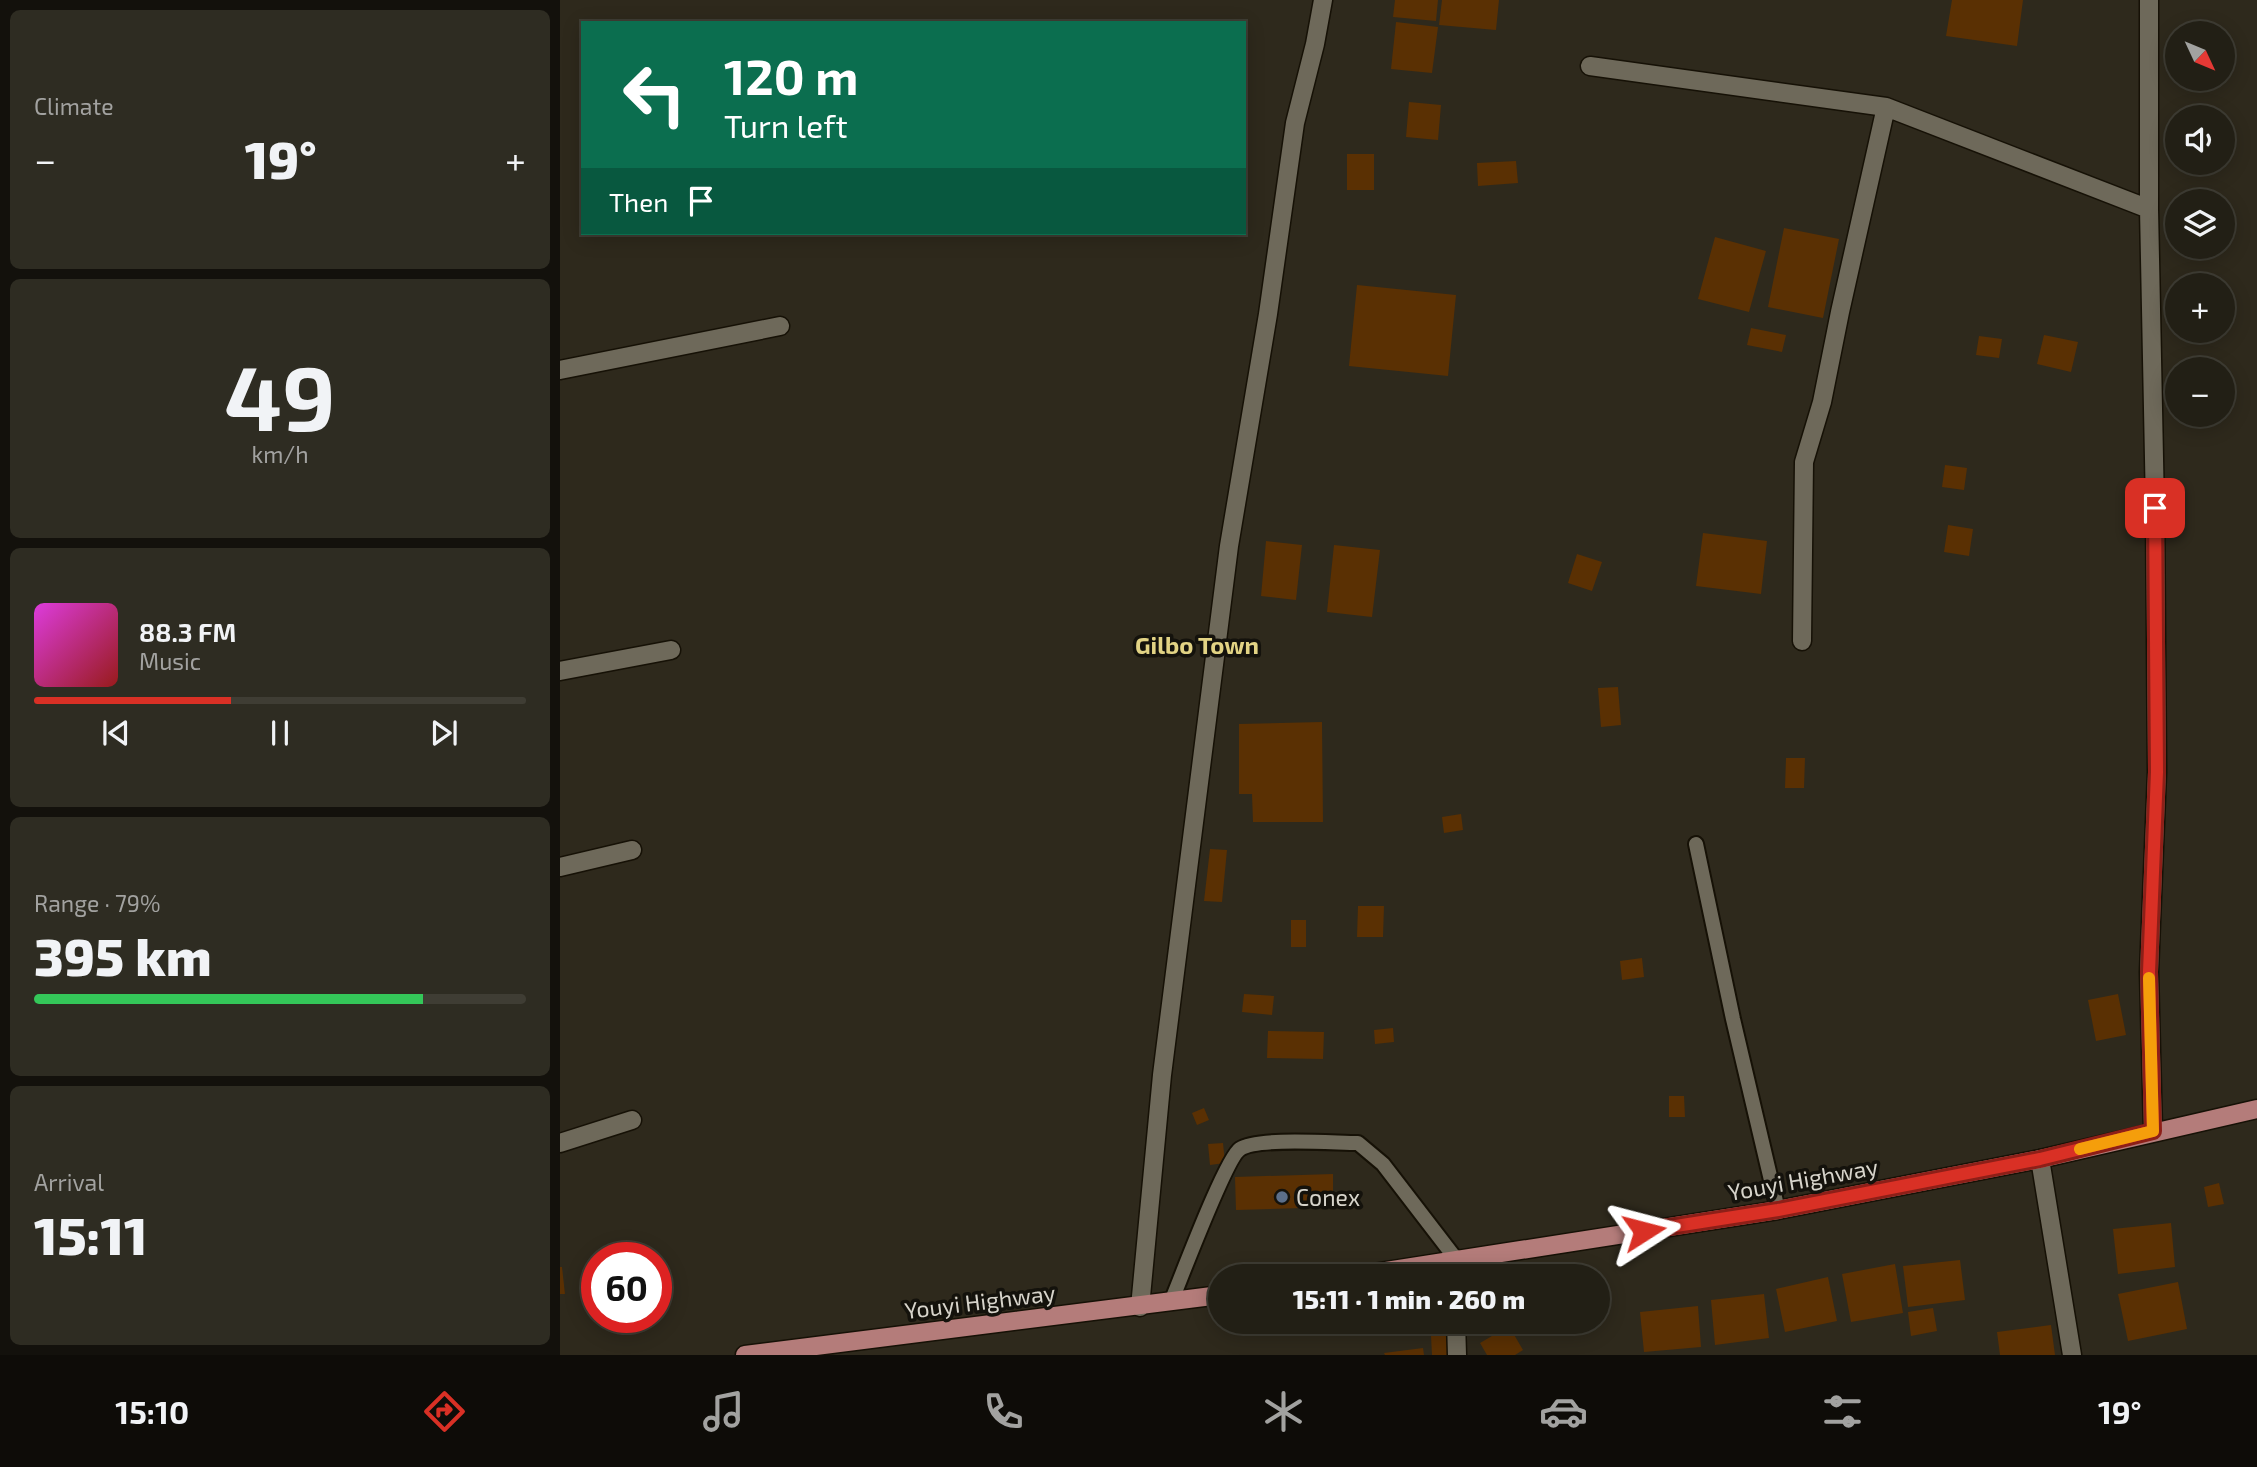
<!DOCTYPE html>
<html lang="en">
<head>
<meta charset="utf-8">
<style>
  :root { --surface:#221f15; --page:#2e2c22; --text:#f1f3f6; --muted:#a2a2a0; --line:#3f3d34; --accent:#d93025 }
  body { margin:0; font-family:"Exo 2",sans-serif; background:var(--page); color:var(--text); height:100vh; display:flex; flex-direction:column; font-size:26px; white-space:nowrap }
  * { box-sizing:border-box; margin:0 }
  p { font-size:23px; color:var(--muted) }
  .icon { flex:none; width:38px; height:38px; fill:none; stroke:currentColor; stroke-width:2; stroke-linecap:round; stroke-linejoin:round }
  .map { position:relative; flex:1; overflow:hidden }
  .details { display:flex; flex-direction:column; gap:10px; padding:10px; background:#13110c; width:560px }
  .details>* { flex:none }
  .top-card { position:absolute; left:21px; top:21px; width:665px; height:214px; border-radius:0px; box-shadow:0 4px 18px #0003,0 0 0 2px var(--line); background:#0b6e4f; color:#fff; overflow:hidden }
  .needle { width:46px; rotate:134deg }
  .fabs { position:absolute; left:1605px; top:21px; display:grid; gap:14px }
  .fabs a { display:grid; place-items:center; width:70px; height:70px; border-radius:50%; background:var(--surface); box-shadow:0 4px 18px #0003,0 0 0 2px var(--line); font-size:35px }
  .speed { position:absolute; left:21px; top:1242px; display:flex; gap:14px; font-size:35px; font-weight:700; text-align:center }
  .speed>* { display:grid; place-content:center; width:91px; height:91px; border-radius:50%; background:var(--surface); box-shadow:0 4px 18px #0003,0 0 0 2px var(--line); line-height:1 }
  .speed .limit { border:10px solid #d22; background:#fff; color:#111 }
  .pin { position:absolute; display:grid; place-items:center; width:60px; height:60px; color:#fff; margin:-30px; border-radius:14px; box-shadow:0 4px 10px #0006 }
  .me { position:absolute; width:77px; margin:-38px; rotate:81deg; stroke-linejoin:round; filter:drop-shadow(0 0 5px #0008) }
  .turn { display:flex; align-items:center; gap:24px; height:147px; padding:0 28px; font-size:32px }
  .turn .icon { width:91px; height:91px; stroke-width:2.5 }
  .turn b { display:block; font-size:49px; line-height:60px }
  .then { display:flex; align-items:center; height:66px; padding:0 28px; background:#0003; gap:14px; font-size:26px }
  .big { font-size:52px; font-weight:800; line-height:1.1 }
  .details .widget { flex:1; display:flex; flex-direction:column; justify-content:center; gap:10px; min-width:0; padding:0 24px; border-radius:10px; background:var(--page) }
  .details .dial { align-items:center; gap:0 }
  .dial b { font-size:91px; line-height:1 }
  .song { display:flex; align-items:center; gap:21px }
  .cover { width:84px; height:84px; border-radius:10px; background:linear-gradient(135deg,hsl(300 70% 55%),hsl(0 70% 35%)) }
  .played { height:7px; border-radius:4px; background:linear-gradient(90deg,var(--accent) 40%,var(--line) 40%) }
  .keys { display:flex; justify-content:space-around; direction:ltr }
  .heat { display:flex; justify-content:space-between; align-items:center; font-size:38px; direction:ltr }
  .charge { height:10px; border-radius:5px; background:linear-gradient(90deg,#34c759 79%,var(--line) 0) }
  .trip { position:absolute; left:648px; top:1264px; width:402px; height:70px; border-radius:35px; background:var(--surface); box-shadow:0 4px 18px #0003,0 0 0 2px var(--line); font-weight:800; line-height:70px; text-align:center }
  .dock { display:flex; height:112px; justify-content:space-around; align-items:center; background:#0e0c08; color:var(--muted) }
  .dock .icon { width:49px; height:49px }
  .dock .current { color:var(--accent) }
  .dock b { font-size:32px; color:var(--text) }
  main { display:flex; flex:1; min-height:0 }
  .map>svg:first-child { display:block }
</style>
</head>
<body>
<main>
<section class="details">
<div class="widget"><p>Climate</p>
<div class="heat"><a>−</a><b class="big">19°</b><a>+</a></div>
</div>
<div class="widget dial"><b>49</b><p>km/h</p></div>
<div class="widget">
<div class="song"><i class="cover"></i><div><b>88.3 FM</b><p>Music</p></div></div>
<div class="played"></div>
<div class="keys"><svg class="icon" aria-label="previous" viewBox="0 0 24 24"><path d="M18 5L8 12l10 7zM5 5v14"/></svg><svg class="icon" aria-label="pause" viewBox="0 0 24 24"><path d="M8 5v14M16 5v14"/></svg><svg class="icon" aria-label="next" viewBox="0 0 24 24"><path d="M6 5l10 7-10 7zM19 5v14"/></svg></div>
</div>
<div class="widget"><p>Range · 79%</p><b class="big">395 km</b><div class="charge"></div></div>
<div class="widget"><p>Arrival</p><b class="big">15:11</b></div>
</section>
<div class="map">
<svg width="1697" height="1355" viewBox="0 0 1697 1355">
  <rect width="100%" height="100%" fill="#2e291c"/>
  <!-- building -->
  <path fill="#5a3003" d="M835 0H878L876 21 833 17Z
    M882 0H939L936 30 879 25Z
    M1392 0H1463L1457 46 1386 36Z
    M836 22 878 27 872 73 831 69Z
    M849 102 881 105 878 140 846 137Z
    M787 154H814V190H787Z
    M956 161 958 183 918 186 917 163Z
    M1224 228 1279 239 1263 318 1208 307Z
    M1155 237 1206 251 1189 312 1138 299Z
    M797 285 896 295 888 376 789 366Z
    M1191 328 1226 335 1222 352 1187 345Z
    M1484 335 1518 342 1511 372 1477 364Z
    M1419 336 1442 339 1439 358 1416 355Z
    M1385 465 1407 468 1404 490 1382 487Z
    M1388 525 1413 529 1409 556 1384 552Z
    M1143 533 1207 541 1201 594 1136 586Z
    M706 541 742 545 736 600 701 596Z
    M774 545 820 550 812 617 767 612Z
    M1017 554 1042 562 1032 591 1008 583Z
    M1058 687 1061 725 1041 727 1038 688Z
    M762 722 763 822H693L692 794H679V724Z
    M1226 758H1245L1244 788H1225Z
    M901 814 903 830 884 833 882 817Z
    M650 849 667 850 662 902 644 901Z
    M798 906H824L823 937H797Z
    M731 920H746V947H731Z
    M1082 958 1084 977 1062 980 1060 961Z
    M684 994 714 996 712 1015 682 1012Z
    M1558 994 1566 1035 1536 1041 1528 1000Z
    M833 1028 834 1042 815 1044 814 1030Z
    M708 1031 764 1032 763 1059 707 1058Z
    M1109 1096H1124L1125 1117H1109Z
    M644 1108 649 1120 637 1125 632 1113Z
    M663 1143 665 1163 650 1165 648 1144Z
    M773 1174V1207L676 1210 675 1177Z
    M1659 1183 1664 1204 1648 1207 1644 1187Z
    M1611 1223 1615 1267 1558 1274 1553 1229Z
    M1400 1260 1405 1300 1348 1307 1343 1266Z
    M1335 1264 1343 1313 1291 1322 1282 1274Z
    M0 1267H2L5 1294H0Z
    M1268 1277 1277 1321 1225 1332 1216 1289Z
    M1618 1282 1627 1329 1568 1341 1558 1294Z
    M1204 1294 1209 1338 1155 1345 1151 1300Z
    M1138 1306 1141 1347 1084 1352 1080 1312Z
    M1373 1308 1377 1331 1351 1336 1348 1312Z
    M919 1321H943L944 1325 921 1330Z
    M1491 1325 1495 1355H1440L1437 1332Z
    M949 1326 963 1350 955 1355H927L920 1343Z
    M893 1335 894 1355H872L871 1336Z
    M863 1348 864 1355H825L824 1353Z"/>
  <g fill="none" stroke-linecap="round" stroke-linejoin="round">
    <!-- service casing -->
    <g stroke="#161106" stroke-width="18">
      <path id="service" d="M1136 844 1173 1019 1218 1210
        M611 1302C621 1278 666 1158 680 1149 697 1137 774 1143 798 1143L823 1164 896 1259"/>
    </g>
    <!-- minor casing -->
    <g stroke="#161106" stroke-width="21">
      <path id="minor" d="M1589 0V209L1595 508 1597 772 1589 972 1593 1131
        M1030 66 1326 107 1589 209
        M0 370 220 326
        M1242 641 1244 462 1262 402 1280 312 1326 107
        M0 671 111 650
        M0 867 72 850
        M0 1143 72 1120
        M1480 1159 1512 1355
        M896 1259V1276
        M580 1307 602 1075 669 546 708 314 735 123 755 44 763 0
        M896 1321 897 1355"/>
    </g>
    <!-- primary casing -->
    <g stroke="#161106" stroke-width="21">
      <path id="primary" d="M794 1276 1218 1210 1480 1159 1697 1109
        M185 1355 660 1295"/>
    </g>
    <!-- service -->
    <use href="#service" stroke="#6e695a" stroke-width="14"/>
    <!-- minor -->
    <use href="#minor" stroke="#6e695a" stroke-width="18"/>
    <!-- primary -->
    <use href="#primary" stroke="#b47c7a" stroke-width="18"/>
  </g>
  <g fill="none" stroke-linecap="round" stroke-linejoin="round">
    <!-- route casing -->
    <g stroke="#8d1f18" stroke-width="18">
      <path id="route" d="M1084 1231 1218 1210 1480 1159 1593 1131 1589 972 1597 772 1595 508"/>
    </g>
    <!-- route -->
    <use href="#route" stroke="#d93025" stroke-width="12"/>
    <!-- slow -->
    <path stroke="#f59e0b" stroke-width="12" d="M1520 1149 1593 1131 1589 978"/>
  </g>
  <!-- markers -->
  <circle fill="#5c6f8a" stroke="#14120c" stroke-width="2.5" cx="722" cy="1197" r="7"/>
  <g text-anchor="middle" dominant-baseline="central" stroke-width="7" stroke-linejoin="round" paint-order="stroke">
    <!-- street labels -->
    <g font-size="23" fill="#d7d4cb" stroke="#14120c">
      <text transform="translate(1243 1179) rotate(-10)">Youyi Highway</text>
      <text transform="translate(420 1301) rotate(-7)">Youyi Highway</text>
    </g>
    <!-- poi labels -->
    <g font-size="23" fill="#d7d4cb" stroke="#14120c" text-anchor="start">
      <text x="736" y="1197">Conex</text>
    </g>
    <!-- neighbourhood labels -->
    <g font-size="24" font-weight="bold" fill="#e2d384" stroke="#14120c">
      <text x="637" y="644">Gilbo Town</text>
    </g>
  </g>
</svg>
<div class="fabs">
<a><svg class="needle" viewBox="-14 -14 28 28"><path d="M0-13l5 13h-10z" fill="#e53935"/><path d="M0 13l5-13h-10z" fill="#a2a2a0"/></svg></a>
<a><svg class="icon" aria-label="sound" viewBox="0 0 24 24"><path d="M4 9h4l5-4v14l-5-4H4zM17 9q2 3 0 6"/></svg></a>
<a><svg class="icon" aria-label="layers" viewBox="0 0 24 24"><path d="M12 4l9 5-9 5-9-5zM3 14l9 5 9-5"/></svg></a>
<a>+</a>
<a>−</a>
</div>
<div class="speed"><div class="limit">60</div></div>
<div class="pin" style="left:1595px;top:508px;background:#d93025"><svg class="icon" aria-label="arrive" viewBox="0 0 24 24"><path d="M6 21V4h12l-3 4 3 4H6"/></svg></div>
<svg class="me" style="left:1084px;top:1231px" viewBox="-20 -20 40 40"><path d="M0-17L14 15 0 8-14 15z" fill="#d93025" stroke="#fff" stroke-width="4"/></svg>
<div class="trip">15:11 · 1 min · 260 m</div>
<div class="top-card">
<div class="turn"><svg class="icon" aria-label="left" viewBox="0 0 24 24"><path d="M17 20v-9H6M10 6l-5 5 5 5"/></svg><div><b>120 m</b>Turn left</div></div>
<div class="then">Then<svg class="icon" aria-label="arrive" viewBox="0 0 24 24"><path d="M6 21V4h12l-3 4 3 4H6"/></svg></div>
</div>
</div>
</main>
<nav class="dock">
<b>15:10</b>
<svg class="icon current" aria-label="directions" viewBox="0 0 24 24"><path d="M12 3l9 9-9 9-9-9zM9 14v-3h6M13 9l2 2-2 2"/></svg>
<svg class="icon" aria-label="music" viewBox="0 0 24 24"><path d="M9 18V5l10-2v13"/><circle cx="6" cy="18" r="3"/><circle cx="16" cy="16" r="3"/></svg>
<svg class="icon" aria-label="phone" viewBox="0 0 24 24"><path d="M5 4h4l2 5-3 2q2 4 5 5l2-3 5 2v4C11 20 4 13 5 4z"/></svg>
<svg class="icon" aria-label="climate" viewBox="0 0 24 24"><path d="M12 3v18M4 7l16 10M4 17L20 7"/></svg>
<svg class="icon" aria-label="car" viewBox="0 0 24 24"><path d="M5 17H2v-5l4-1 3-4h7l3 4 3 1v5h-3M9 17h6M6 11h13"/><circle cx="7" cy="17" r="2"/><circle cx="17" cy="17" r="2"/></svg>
<svg class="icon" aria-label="filters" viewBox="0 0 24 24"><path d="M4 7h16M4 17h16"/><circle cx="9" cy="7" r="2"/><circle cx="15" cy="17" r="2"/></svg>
<b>19°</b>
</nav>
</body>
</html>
